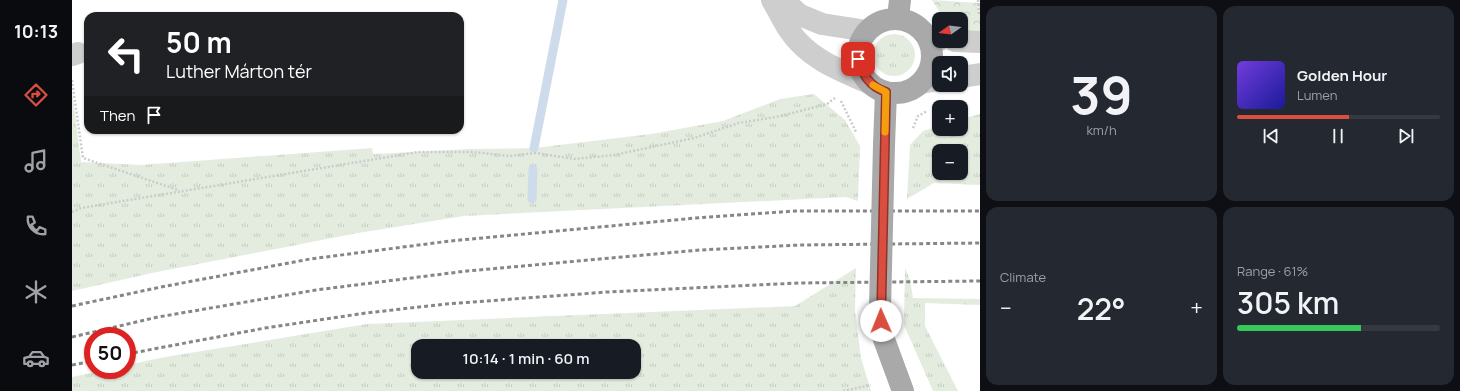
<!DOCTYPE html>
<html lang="en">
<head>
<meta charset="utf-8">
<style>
  :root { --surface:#171b24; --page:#242831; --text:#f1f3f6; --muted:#9ea1a6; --line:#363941; --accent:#da4e40 }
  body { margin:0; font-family:Manrope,sans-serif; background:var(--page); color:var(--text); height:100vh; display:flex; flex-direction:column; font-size:15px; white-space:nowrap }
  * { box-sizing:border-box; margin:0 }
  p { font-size:13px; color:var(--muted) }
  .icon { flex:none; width:22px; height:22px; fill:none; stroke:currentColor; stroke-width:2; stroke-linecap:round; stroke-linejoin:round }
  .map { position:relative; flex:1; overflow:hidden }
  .details { display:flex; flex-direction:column; gap:6px; padding:6px; background:#0d0f14; width:480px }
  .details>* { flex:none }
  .hud { position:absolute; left:12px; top:12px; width:380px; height:122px; border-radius:12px; box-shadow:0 1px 3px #0004; background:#202124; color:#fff; overflow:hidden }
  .needle { width:26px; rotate:256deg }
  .controls { position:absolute; left:860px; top:12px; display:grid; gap:8px }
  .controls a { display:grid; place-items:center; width:36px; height:36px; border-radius:8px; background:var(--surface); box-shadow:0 1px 3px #0004; font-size:20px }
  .speed { position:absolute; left:12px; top:327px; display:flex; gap:8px; font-size:20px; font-weight:700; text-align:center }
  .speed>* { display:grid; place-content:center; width:52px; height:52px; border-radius:50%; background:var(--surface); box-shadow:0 1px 3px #0004; line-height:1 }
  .speed .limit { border:6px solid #d22; background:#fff; color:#111 }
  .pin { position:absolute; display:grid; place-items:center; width:34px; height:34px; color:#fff; margin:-17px; border-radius:8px; box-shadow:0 2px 6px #0006 }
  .me { position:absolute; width:44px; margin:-22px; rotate:359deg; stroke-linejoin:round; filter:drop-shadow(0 0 3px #0008) }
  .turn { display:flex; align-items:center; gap:14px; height:84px; padding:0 16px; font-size:18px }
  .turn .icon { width:52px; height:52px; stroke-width:2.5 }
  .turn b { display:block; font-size:28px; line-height:34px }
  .then { display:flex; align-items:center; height:38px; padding:0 16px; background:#0003; gap:8px; font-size:15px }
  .big { font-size:30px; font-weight:600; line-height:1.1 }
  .details .widget { flex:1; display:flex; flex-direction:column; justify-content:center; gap:6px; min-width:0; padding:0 14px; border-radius:12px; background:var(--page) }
  .details .dial { align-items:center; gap:0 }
  .dial b { font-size:52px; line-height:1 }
  .song { display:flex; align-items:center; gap:12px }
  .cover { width:48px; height:48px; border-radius:6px; background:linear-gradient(135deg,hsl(260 70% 55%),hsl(240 70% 35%)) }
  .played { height:4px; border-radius:2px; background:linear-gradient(90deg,var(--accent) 55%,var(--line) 55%) }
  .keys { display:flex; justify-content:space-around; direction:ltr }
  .heat { display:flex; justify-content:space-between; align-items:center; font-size:22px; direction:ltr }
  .charge { height:6px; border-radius:3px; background:linear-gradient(90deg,#34c759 61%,var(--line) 0) }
  .details .tiles { flex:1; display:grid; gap:6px; grid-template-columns:repeat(2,1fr) }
  .trip { position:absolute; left:339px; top:339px; width:230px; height:40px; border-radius:12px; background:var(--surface); box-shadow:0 1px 3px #0004; font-weight:600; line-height:40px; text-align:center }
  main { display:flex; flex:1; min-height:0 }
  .menu { display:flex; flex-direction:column; width:72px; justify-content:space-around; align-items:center; background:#090b0e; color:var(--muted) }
  .menu .icon { width:28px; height:28px }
  .menu .current { color:var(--accent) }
  .menu b { font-size:18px; color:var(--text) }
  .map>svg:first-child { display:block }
</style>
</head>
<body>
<main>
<nav class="menu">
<b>10:13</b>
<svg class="icon current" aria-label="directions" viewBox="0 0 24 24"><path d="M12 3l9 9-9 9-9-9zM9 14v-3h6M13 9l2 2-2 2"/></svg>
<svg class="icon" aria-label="music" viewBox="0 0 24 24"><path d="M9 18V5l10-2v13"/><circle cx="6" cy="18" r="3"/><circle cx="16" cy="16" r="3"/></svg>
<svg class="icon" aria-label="phone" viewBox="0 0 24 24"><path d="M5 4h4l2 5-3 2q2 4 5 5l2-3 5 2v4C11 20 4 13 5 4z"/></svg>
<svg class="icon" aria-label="climate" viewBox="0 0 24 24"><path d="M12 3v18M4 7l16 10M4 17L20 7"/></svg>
<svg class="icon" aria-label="car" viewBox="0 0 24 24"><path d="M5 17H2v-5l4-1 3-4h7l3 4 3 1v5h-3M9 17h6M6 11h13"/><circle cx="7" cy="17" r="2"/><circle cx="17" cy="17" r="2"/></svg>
</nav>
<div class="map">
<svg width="908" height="391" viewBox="0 0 908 391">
  <defs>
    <pattern id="grass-tufts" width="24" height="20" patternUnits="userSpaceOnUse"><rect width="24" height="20" fill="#e4ece0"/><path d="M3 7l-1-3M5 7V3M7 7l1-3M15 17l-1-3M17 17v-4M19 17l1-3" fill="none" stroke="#c4cbc1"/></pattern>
    <pattern id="forest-crowns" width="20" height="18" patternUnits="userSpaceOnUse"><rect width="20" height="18" fill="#e4ece0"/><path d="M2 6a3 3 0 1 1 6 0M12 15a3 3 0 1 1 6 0" fill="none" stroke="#c4cbc1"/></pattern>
  </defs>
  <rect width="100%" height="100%" fill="#fff"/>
  <!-- grass -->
  <path fill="url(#grass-tufts)" fill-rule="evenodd" d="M801 55a21 21 0 1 1 42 0a21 21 0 1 1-42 0Z
    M0 90 9 162 68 165 300 148 301 154 398 149 462 148 579 134 651 121 708 99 742 94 773 120 788 146 786 201 774 197 392 216 286 233 80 273 0 291Z
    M908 114V185L862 183 835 199 838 145 851 131 867 126V129H889V119ZM867 151H889V173H867Z
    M784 268 783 311 789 358 799 391H0V377L33 370H55V365L93 357 295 324 723 306ZM346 346H562V372H346Z
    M833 268 838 280 841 298 908 299V305L853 303V326L886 391H861L832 325Z"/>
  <!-- forest -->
  <path fill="url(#forest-crowns)" d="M860 0 908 3V36H889V19H872Z"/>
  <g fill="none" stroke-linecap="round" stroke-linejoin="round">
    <!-- stream -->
    <path stroke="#cedbeb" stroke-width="9" d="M462 148 491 0
      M460 199 461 169"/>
    <!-- path -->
    <path stroke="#cbcbcb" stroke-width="2.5" stroke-dasharray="2 2" stroke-linecap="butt" d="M906 0 907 15
      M0 80 11 158 106 190
      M769 101 784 132
      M841 128 846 116 855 111
      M0 212 9 208 346 152H401L437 156 464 153 502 159 542 155 622 138 667 123 709 116 755 104 763 98
      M771 391 799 385"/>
    <!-- minor -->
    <path stroke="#cecece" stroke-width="22" d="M700 0C706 10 711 21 717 30 736 59 769 71 799 84
      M711 0 728 15 750 24 795 31
      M857 40H867
      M883 41 908 42
      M0 55 6 53
      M889 77 908 74
      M849 83 867 80"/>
    <!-- major -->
    <path stroke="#a9a9a9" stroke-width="22" d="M826 18 828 0
      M786 56a37 37 0 1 1 74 0a37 37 0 1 1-74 0Z
      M812 145 814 92
      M808 308 810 334 831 391"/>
    <!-- rail -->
    <path stroke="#868686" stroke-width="3" stroke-dasharray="4 3" stroke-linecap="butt" d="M0 306 89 287 238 259 378 241 624 218 723 211H908
      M0 337 86 317 244 290 395 271 628 250 728 245 908 243
      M55 354 193 328 294 313 374 304 535 292 727 283 908 281
      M0 365 21 361"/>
    <!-- major-bridge -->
    <path stroke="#a9a9a9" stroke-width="22" d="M808 308 812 145"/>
  </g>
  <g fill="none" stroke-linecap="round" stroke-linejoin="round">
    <!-- route casing -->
    <g stroke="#8e332a" stroke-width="10">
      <path id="route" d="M786 59C791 75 797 86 814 92L809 321"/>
    </g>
    <!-- route -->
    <use href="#route" stroke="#da4e40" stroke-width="7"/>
    <!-- slow -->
    <path stroke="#f59e0b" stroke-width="7" d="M801 85 814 92 813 132"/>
  </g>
</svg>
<div class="controls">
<a><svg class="needle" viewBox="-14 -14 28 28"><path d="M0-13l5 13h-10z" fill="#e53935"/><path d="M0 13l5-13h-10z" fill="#9ea1a6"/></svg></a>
<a><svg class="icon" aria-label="sound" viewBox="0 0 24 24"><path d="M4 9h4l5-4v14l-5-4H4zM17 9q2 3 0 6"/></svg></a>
<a>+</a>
<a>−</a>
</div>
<div class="speed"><div class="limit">50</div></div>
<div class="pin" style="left:786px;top:59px;background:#d93025"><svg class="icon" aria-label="arrive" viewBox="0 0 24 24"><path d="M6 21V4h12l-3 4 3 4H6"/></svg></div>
<svg class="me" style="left:809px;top:321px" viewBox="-20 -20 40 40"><circle r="19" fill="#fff"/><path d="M0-13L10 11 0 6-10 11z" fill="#da4e40"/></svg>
<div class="trip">10:14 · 1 min · 60 m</div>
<div class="hud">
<div class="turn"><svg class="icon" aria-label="left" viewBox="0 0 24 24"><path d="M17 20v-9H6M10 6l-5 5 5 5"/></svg><div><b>50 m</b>Luther Márton tér</div></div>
<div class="then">Then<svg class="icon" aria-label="arrive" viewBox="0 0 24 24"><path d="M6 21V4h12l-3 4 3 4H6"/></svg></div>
</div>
</div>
<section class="details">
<div class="tiles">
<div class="widget dial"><b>39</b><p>km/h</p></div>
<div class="widget">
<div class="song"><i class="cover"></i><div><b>Golden Hour</b><p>Lumen</p></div></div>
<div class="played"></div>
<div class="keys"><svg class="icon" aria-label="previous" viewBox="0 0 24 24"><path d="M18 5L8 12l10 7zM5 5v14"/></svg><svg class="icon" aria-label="pause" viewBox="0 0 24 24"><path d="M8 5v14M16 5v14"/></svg><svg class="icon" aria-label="next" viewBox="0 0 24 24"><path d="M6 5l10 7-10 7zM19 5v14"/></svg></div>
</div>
<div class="widget"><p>Climate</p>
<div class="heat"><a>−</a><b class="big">22°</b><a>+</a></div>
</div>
<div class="widget"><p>Range · 61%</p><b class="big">305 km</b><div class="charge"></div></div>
</div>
</section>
</main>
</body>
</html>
